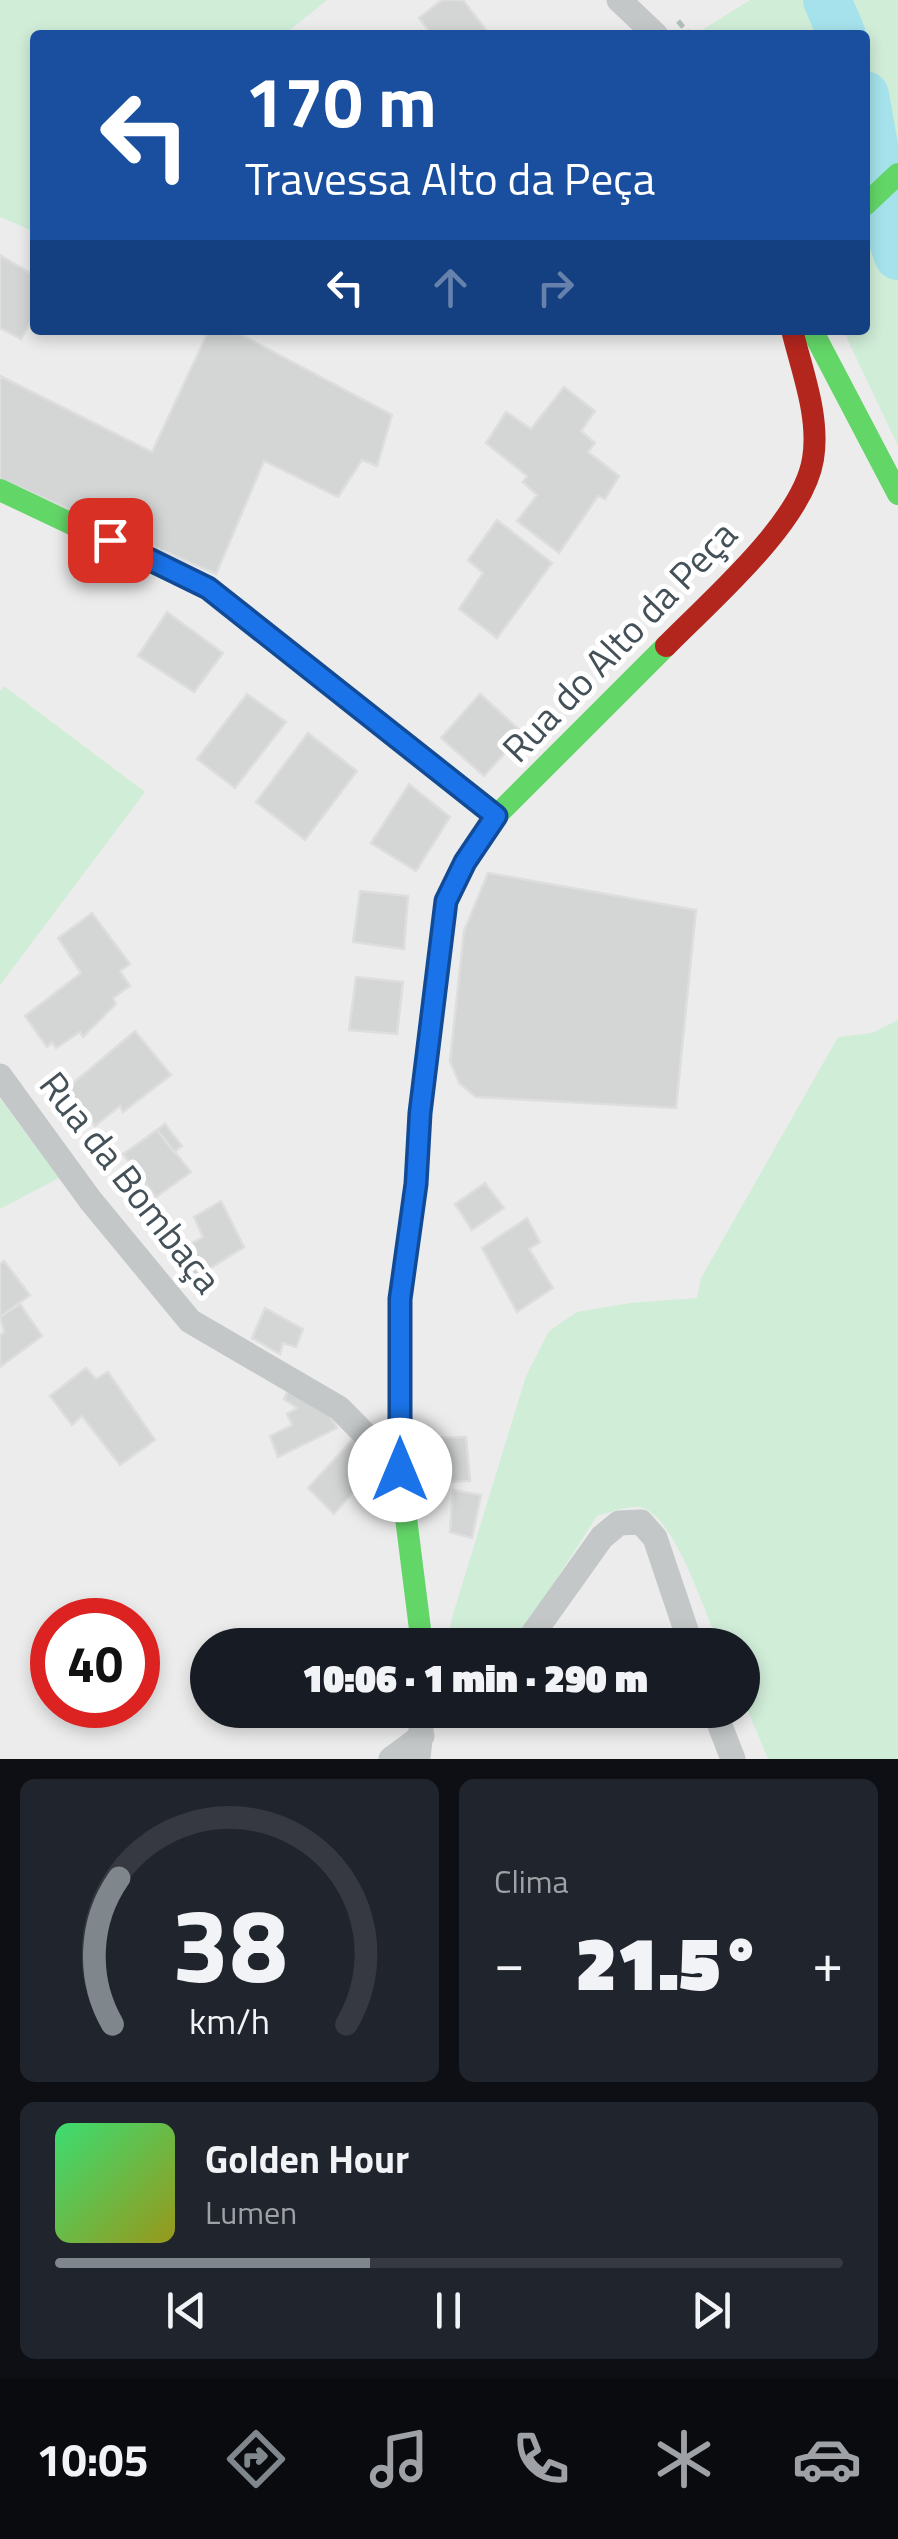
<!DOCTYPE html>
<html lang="pt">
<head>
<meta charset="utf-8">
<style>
  :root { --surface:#171b24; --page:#20242c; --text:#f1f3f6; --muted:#9ea1a6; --line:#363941; --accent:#7f878c }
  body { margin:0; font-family:"Titillium Web",sans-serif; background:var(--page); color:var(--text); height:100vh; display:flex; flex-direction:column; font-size:38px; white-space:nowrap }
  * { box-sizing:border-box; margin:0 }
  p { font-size:32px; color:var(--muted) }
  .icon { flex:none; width:55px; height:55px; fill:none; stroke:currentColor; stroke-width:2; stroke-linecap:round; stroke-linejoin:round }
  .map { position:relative; height:1759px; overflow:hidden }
  .side { display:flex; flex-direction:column; gap:20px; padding:20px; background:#0d0f14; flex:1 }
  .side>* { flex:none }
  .guide { position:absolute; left:30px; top:30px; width:840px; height:305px; border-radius:10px; box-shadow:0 5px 15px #0003; background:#1a4fa0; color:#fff; overflow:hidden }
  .speed { position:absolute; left:30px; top:1598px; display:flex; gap:20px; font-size:50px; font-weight:700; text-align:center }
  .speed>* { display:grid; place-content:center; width:130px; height:130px; border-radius:50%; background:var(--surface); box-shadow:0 5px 15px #0003; line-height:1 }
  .speed .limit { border:15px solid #d22; background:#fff; color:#111 }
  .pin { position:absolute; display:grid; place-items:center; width:85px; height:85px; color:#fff; margin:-42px; border-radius:20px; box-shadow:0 5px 15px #0006 }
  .me { position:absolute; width:110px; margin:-55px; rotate:0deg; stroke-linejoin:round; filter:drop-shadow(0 0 8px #0008) }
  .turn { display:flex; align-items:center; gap:35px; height:210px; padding:0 50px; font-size:45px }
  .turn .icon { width:130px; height:130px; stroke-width:2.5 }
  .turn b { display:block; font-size:70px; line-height:85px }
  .lanes { display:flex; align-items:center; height:95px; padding:0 50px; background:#0003; justify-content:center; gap:50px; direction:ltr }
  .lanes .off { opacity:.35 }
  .big { font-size:75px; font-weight:800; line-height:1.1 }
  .side .card { flex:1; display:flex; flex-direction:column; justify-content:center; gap:15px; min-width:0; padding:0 35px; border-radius:15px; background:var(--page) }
  .side .dial { align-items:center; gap:0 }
  .dial svg { height:260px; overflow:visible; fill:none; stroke:var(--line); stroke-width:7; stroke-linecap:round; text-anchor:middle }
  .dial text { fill:var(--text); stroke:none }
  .song { display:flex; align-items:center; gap:30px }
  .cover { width:120px; height:120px; border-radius:15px; background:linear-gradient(135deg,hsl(140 70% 55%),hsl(60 70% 35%)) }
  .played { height:10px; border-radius:5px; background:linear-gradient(90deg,var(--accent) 40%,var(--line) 40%) }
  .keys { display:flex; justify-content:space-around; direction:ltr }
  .heat { display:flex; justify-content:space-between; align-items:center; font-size:55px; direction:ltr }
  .side .tiles { flex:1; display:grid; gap:20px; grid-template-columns:1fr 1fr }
  .card:last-child { grid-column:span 2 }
  .trip { position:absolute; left:190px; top:1628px; width:570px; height:100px; border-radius:50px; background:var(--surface); box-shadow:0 5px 15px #0003; font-weight:800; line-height:100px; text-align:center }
  .dock { display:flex; height:160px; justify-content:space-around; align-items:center; background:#090b0e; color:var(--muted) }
  .dock .icon { width:70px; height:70px }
  .dock .on { color:var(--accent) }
  .dock b { font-size:45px; color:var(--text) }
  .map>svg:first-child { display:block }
</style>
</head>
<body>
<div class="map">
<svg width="898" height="1759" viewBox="0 0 898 1759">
  <rect width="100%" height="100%" fill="#edecec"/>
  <!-- green -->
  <path fill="#d0edd8" d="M0 0H327L284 35H35V232L0 217Z
    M750 0H898V446L843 330H865V35H694Z
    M4 686 145 792 0 985V691Z
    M898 1020V1759H768L743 1699 742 1645H719C705 1613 676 1520 643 1508 631 1504 611 1512 597 1516L514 1645H448L451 1621 526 1376 549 1331 577 1312 630 1303 697 1298 701 1278 838 1037 872 1033Z
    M0 1098 59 1178 0 1209Z"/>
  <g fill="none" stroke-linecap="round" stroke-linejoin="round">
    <!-- river -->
    <path stroke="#a5e2eb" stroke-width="48" d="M827 0 842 35
      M865 95 889 230 898 256"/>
  </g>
  <!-- building -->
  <path fill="#d4d5d5" stroke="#dededf" stroke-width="2.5" d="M442 0H463L490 35H432L419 18Z
    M0 255 35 276V314L21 339 0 328Z
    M209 330H232L392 415 377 466 362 460 338 497 264 461 216 574 0 479V376L152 452Z
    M564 387 595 411 581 431 595 443 588 452 619 476 605 499 598 496 559 553 517 521 537 495 523 482 527 476 486 443 506 412 531 429Z
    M497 520 552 563 497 638 459 609 483 573 468 560Z
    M167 612 223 653 194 692 138 656Z
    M247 694 286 722 235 788 197 759Z
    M480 694 523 733 484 776 441 738Z
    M308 733 357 771 305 840 256 802Z
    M409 784 450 817 416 871 371 843Z
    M488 873 696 910 676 1108 476 1097 459 1083 450 1061 464 931Z
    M360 891 408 896 404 949 353 942Z
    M92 913 130 964 120 971 130 986 113 998 116 1004 83 1037 80 1032 56 1048 52 1042 47 1047 25 1016 81 973 58 938Z
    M356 977 403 982 397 1034 349 1030Z
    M135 1031 171 1075 123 1112 120 1106 95 1126 86 1112 83 1115 66 1089Z
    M165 1124 182 1146 174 1152 157 1130Z
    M157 1130 191 1172 156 1197 123 1154Z
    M485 1183 504 1208 472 1230 455 1204Z
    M221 1201 244 1247 195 1278 178 1251 203 1237 194 1217Z
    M527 1218 540 1242 529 1249 553 1288 517 1312 482 1248Z
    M4 1261 30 1295 0 1317V1264Z
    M20 1304 42 1336 0 1367V1335L4 1332 0 1317Z
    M265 1308 303 1329 296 1347 283 1343 280 1354 252 1338Z
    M86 1368 96 1379 108 1372 155 1440 120 1465 82 1416 72 1425 50 1396Z
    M289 1389 328 1412 337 1428 278 1457 270 1436 292 1425 287 1414 297 1408 284 1399Z
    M466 1437 470 1481 430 1482 428 1446 443 1445 441 1438Z
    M354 1438 389 1485 372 1501 357 1472 349 1482 355 1490 334 1514 308 1488Z
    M453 1490 481 1495 472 1538 450 1532Z"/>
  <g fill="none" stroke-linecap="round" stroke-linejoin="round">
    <!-- path -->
    <path stroke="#b2bfba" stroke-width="5" stroke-dasharray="8 5" stroke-linecap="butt" d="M678 21 690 35"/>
    <!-- street -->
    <path stroke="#c3c7c8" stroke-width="25" d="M619 0 656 35
      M0 1076 91 1201 190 1321 339 1408 400 1470
      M525 1645 602 1537 619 1523 641 1522 655 1538 691 1645
      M714 1710 733 1759
      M391 1759 422 1736
      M418 1759 423 1710"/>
    <!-- fast -->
    <path stroke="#63d668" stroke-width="22" d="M865 205 898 174
      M812 330 898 494
      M0 490 209 589 497 815
      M422 1645 400 1470 399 1299 416 1184 420 1113 446 901 465 862 497 815 666 646"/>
    <!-- jam -->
    <path stroke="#b3261e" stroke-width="22" d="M666 646C710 601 803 522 813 459 820 417 802 371 792 330"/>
  </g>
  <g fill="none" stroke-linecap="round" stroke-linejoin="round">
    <!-- route casing -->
    <g stroke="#114b97" stroke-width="25">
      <path id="route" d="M110 540 208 588 496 816 465 862 446 901 420 1113 416 1184 400 1299V1470"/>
    </g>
    <!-- route -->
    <use href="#route" stroke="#1a73e8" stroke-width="18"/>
  </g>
  <g text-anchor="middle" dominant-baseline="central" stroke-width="10" stroke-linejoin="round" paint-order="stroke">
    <!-- street labels -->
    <g font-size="38" fill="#445158" stroke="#fff">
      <text transform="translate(619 641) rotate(-46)">Rua do Alto da Peça</text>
      <text transform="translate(131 1182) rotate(52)">Rua da Bombaça</text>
    </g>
  </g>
</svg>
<div class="speed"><div class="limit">40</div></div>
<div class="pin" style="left:110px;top:540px;background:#d93025"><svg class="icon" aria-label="arrive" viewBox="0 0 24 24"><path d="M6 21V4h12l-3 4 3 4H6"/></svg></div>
<svg class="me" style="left:400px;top:1470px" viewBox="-20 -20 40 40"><circle r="19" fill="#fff"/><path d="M0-13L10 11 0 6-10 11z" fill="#1a73e8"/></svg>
<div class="trip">10:06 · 1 min · 290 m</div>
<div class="guide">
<div class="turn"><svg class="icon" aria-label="left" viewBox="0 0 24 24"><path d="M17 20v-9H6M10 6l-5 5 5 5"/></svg><div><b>170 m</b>Travessa Alto da Peça</div></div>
<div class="lanes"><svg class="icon" aria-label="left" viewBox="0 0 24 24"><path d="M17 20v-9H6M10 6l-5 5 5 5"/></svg><svg class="icon off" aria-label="ahead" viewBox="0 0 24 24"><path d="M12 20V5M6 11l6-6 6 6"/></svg><svg class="icon off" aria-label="right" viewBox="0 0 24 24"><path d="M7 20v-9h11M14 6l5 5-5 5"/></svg></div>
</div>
</div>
<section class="side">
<div class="tiles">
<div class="card dial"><svg viewBox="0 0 100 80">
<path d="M14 69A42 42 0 1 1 86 69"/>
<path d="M14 69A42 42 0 0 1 16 24" stroke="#7f878c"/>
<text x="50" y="56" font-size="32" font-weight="700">38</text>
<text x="50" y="72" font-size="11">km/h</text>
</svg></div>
<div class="card"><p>Clima</p>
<div class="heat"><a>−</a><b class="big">21.5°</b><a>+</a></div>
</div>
<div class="card">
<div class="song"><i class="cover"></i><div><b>Golden Hour</b><p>Lumen</p></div></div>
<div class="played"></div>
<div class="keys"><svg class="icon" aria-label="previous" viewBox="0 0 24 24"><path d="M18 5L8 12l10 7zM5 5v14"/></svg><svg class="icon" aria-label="pause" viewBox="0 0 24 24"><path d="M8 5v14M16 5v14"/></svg><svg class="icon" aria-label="next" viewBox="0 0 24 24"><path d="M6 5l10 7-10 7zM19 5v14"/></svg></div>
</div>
</div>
</section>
<nav class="dock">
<b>10:05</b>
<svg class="icon on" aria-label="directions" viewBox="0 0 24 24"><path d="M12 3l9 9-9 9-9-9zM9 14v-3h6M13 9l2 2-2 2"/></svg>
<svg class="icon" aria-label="music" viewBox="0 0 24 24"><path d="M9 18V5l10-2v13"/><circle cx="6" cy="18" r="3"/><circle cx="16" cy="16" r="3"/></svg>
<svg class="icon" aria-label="phone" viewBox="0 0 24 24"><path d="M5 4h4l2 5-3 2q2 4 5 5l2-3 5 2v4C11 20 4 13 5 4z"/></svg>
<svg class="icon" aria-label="climate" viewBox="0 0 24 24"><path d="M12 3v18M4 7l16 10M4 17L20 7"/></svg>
<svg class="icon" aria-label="car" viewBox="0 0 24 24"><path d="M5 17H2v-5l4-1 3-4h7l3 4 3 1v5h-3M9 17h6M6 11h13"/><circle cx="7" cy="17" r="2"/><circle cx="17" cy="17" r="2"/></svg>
</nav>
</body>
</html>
